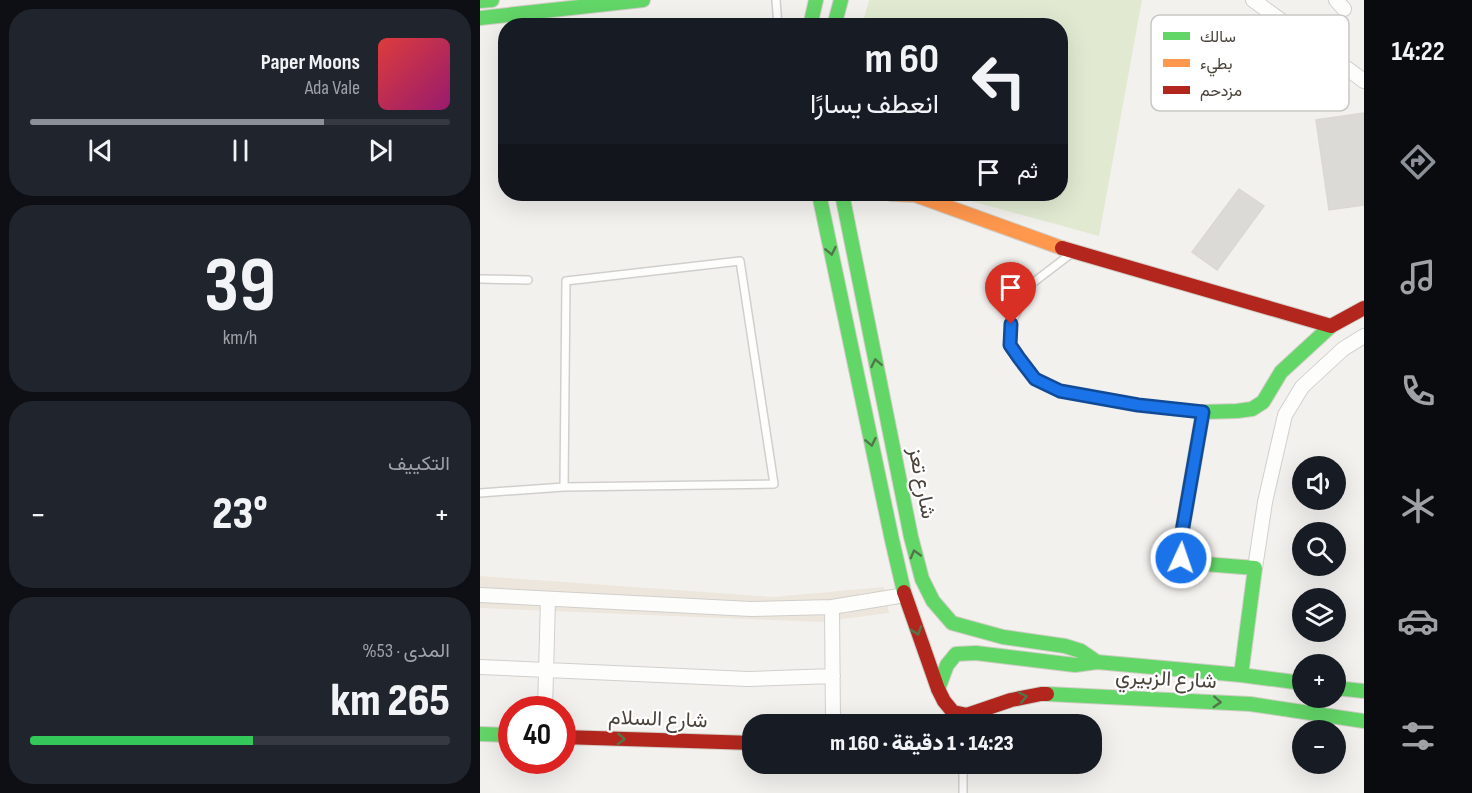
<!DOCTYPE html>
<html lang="ar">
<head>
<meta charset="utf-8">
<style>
  :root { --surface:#171b24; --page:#20242c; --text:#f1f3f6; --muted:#9ea1a6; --line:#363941; --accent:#8c9099 }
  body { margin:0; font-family:"Sofia Sans Condensed",Vazirmatn,sans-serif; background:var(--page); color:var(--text); direction:rtl; height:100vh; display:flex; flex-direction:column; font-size:22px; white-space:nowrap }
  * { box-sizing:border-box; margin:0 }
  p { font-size:20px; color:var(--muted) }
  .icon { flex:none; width:33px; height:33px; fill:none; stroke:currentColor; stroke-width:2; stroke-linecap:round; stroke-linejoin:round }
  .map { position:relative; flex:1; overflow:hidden; direction:ltr }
  .side { display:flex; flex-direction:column; gap:9px; padding:9px; background:#0d0f14; width:480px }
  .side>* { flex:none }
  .top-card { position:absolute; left:18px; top:18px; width:570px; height:183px; border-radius:24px; box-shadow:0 6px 24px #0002; direction:rtl; background:#171b24; color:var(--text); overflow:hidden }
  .buttons { position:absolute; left:812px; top:456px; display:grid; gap:12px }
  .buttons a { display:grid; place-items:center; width:54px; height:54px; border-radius:50%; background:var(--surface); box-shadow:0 6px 24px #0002; font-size:30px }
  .speed { position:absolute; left:18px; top:696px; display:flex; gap:12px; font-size:30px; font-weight:700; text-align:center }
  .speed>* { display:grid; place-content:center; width:78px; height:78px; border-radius:50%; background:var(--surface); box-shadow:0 6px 24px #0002; line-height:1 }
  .speed .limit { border:9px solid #d22; background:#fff; color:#111 }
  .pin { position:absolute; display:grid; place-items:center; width:51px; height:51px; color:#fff; margin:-62px -26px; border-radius:50% 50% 50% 0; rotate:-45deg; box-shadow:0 0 6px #0007 }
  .pin .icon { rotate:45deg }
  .me { position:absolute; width:66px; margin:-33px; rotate:3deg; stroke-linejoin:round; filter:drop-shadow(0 0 4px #0008) }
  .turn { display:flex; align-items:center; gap:21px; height:126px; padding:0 30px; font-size:27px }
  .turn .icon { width:78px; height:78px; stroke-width:2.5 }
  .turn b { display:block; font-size:42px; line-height:51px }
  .then { display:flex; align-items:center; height:57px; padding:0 30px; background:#0003; gap:12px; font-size:22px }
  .big { font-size:45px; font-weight:800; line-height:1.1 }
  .side .widget { flex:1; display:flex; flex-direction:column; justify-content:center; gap:9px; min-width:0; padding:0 21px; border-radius:24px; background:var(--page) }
  .side .dial { align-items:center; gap:0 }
  .dial b { font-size:78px; line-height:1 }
  .song { display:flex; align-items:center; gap:18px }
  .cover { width:72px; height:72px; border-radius:9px; background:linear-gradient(135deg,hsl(0 70% 55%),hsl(320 70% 35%)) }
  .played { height:6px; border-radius:3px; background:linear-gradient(90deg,var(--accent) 70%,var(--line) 70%) }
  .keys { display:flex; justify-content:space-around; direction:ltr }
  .heat { display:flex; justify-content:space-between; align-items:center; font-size:33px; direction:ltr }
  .charge { height:9px; border-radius:4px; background:linear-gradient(90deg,#34c759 53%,var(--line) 0) }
  .trip { position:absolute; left:262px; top:714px; width:360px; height:60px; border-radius:24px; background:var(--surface); box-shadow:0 6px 24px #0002; font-weight:800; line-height:60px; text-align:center; direction:rtl }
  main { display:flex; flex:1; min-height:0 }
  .dock { display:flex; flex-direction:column; width:108px; justify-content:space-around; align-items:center; background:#090b0e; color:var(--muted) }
  .dock .icon { width:42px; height:42px }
  .dock .selected { color:var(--accent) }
  .dock b { font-size:27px; color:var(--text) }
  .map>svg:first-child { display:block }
</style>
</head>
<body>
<main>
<nav class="dock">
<b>14:22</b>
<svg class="icon selected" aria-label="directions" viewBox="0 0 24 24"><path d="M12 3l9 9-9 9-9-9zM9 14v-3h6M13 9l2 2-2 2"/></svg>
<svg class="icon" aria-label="music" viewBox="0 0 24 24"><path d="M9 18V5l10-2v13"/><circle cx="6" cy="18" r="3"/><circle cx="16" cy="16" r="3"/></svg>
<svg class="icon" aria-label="phone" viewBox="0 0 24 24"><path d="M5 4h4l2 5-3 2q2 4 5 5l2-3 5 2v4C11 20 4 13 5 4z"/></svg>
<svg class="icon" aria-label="climate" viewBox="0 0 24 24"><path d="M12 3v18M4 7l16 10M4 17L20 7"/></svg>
<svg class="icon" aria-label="car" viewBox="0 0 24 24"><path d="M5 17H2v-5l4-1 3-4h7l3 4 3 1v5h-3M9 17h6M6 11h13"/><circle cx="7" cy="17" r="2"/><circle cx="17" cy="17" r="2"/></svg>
<svg class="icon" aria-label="filters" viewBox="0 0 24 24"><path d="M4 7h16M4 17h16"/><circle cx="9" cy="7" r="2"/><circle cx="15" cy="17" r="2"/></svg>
</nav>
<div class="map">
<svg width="884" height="793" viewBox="0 0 884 793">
  <rect width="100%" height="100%" fill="#f3f1ee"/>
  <!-- commercial -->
  <path fill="#ede6dc" d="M0 576 293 597 404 587 409 613 340 622 0 608Z"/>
  <!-- green -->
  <path fill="#e1ead1" d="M389 0H662L619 236 465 194H580V26L382 25Z"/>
  <!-- building -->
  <path fill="#dcdad6" stroke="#dbd8d4" stroke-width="1.5" d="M884 113V205L849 210 836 120Z
    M759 189 784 206 737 270 712 252Z"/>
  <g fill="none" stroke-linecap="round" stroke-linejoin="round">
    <!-- lane casing -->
    <g stroke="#d1cfcc" stroke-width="10">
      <path id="lane" d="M296 0 298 26
        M592 253 550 285 531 324 530 345 555 379 580 391 658 405 722 411
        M0 279 48 280
        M0 493 84 487 294 484 260 261 86 281 84 487
        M483 764V793"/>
    </g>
    <!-- street casing -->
    <g stroke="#d1cfcc" stroke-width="16">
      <path id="street" d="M773 0 884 81
        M856 0 864 9
        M775 568 785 502 805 415 822 387 863 349 884 336
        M0 595 271 609 352 607 425 595
        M352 607 353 724
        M0 667 268 679 353 676
        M65 710 68 599"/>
    </g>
    <!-- fast casing -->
    <g stroke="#d1cec6" stroke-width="16">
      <path id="fast" d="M0 1 12 0
        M0 18 163 0
        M330 26 336 0
        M354 26 361 0
        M339 194 412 540 424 592
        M362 194 431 537 442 579 453 601 472 623 523 637 585 646 601 651 617 662
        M761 675 775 568 712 563 701 558 699 549 723 412 757 411 772 409 783 402 801 372 851 326
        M855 688 884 691
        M458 689 467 665 476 654 496 653 595 665 617 662 761 675 822 683
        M567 694 770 704 884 721
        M0 734 32 735"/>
    </g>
    <!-- slow casing -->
    <g stroke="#d1cec6" stroke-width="16">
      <path id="slow" d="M411 194 435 195 582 248"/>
    </g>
    <!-- jam casing -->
    <g stroke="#d1cec6" stroke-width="16">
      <path id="jam" d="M582 248 851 326 884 308
        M424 592 458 689 464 701 473 712 487 715 531 700 561 694H567
        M82 737 273 743"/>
    </g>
    <!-- lane -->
    <use href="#lane" stroke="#fdfdfc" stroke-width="7"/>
    <!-- street -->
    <use href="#street" stroke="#fdfdfc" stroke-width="14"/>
    <!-- fast -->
    <use href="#fast" stroke="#63d668" stroke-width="14"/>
    <!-- slow -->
    <use href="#slow" stroke="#ff974d" stroke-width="14"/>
    <!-- jam -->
    <use href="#jam" stroke="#b3261e" stroke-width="14"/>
  </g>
  <!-- one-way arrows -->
  <defs><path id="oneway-chevron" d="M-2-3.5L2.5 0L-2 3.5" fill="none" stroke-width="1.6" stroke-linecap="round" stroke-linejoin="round" transform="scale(1.5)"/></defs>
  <g stroke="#52764a">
    <use href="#oneway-chevron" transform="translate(351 251) rotate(78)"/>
    <use href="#oneway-chevron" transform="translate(396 363) rotate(-101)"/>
    <use href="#oneway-chevron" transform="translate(391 442) rotate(78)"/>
    <use href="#oneway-chevron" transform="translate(435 554) rotate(-105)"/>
    <use href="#oneway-chevron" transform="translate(437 631) rotate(71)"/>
    <use href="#oneway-chevron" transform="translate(543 697) rotate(-12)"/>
    <use href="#oneway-chevron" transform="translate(737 702) rotate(3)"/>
    <use href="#oneway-chevron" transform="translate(141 739) rotate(2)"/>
  </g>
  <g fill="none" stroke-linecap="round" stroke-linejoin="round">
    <!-- route casing -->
    <g stroke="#114b97" stroke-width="15">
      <path id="route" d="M531 324 530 345 539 358 555 379 580 391 658 405 723 412 699 549 701 558"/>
    </g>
    <!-- route -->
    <use href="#route" stroke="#1a73e8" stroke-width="10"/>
  </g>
  <g text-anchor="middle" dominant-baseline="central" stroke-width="4.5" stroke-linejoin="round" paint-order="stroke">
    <!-- street labels -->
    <g font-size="21" fill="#49433a" stroke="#fff">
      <text transform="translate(442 483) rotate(79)">شارع تعز</text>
      <text transform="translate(686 679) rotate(3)">شارع الزبيري</text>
      <text transform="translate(178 719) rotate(2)">شارع السلام</text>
    </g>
  </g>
  <!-- legend -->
  <rect x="671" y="15" width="198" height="96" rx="9" fill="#fff" stroke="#c8c7c4" stroke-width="1.5"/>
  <rect x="683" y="32" width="27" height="8" fill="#63d668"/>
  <rect x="683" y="59" width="27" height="8" fill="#ff974d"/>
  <rect x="683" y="86" width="27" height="8" fill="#b3261e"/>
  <g font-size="16" fill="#49433a">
    <text x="720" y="42">سالك</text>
    <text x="720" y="69">بطيء</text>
    <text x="720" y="96">مزدحم</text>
  </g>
</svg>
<div class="buttons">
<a><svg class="icon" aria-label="sound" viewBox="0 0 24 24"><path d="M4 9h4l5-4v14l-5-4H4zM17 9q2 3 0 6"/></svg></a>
<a><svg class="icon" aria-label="search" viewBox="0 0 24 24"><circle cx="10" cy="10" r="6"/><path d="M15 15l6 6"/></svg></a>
<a><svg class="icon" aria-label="layers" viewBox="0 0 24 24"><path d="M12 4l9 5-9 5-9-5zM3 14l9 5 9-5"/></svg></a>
<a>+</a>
<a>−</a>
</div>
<div class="speed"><div class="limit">40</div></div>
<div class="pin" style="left:531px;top:324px;background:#d93025"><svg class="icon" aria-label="arrive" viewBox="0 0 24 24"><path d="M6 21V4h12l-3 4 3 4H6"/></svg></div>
<svg class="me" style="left:701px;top:558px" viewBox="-20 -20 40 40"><circle r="17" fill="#1a73e8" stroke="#fff" stroke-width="3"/><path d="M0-11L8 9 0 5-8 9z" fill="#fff"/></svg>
<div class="trip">14:23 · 1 دقيقة · 160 m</div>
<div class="top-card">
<div class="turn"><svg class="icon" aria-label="left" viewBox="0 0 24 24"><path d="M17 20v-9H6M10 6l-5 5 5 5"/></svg><div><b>60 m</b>انعطف يسارًا</div></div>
<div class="then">ثم<svg class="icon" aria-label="arrive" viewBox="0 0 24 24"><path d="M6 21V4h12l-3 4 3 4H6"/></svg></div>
</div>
</div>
<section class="side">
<div class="widget">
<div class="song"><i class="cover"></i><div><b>Paper Moons</b><p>Ada Vale</p></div></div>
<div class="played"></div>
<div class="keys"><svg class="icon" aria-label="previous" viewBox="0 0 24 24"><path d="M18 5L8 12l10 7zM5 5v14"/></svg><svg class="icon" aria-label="pause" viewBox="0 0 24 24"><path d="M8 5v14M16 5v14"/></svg><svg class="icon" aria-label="next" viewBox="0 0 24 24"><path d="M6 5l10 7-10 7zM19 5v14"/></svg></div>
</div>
<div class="widget dial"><b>39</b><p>km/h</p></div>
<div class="widget"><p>التكييف</p>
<div class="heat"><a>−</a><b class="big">23°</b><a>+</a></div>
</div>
<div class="widget"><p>المدى · 53%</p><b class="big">265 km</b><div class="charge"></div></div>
</section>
</main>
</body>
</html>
